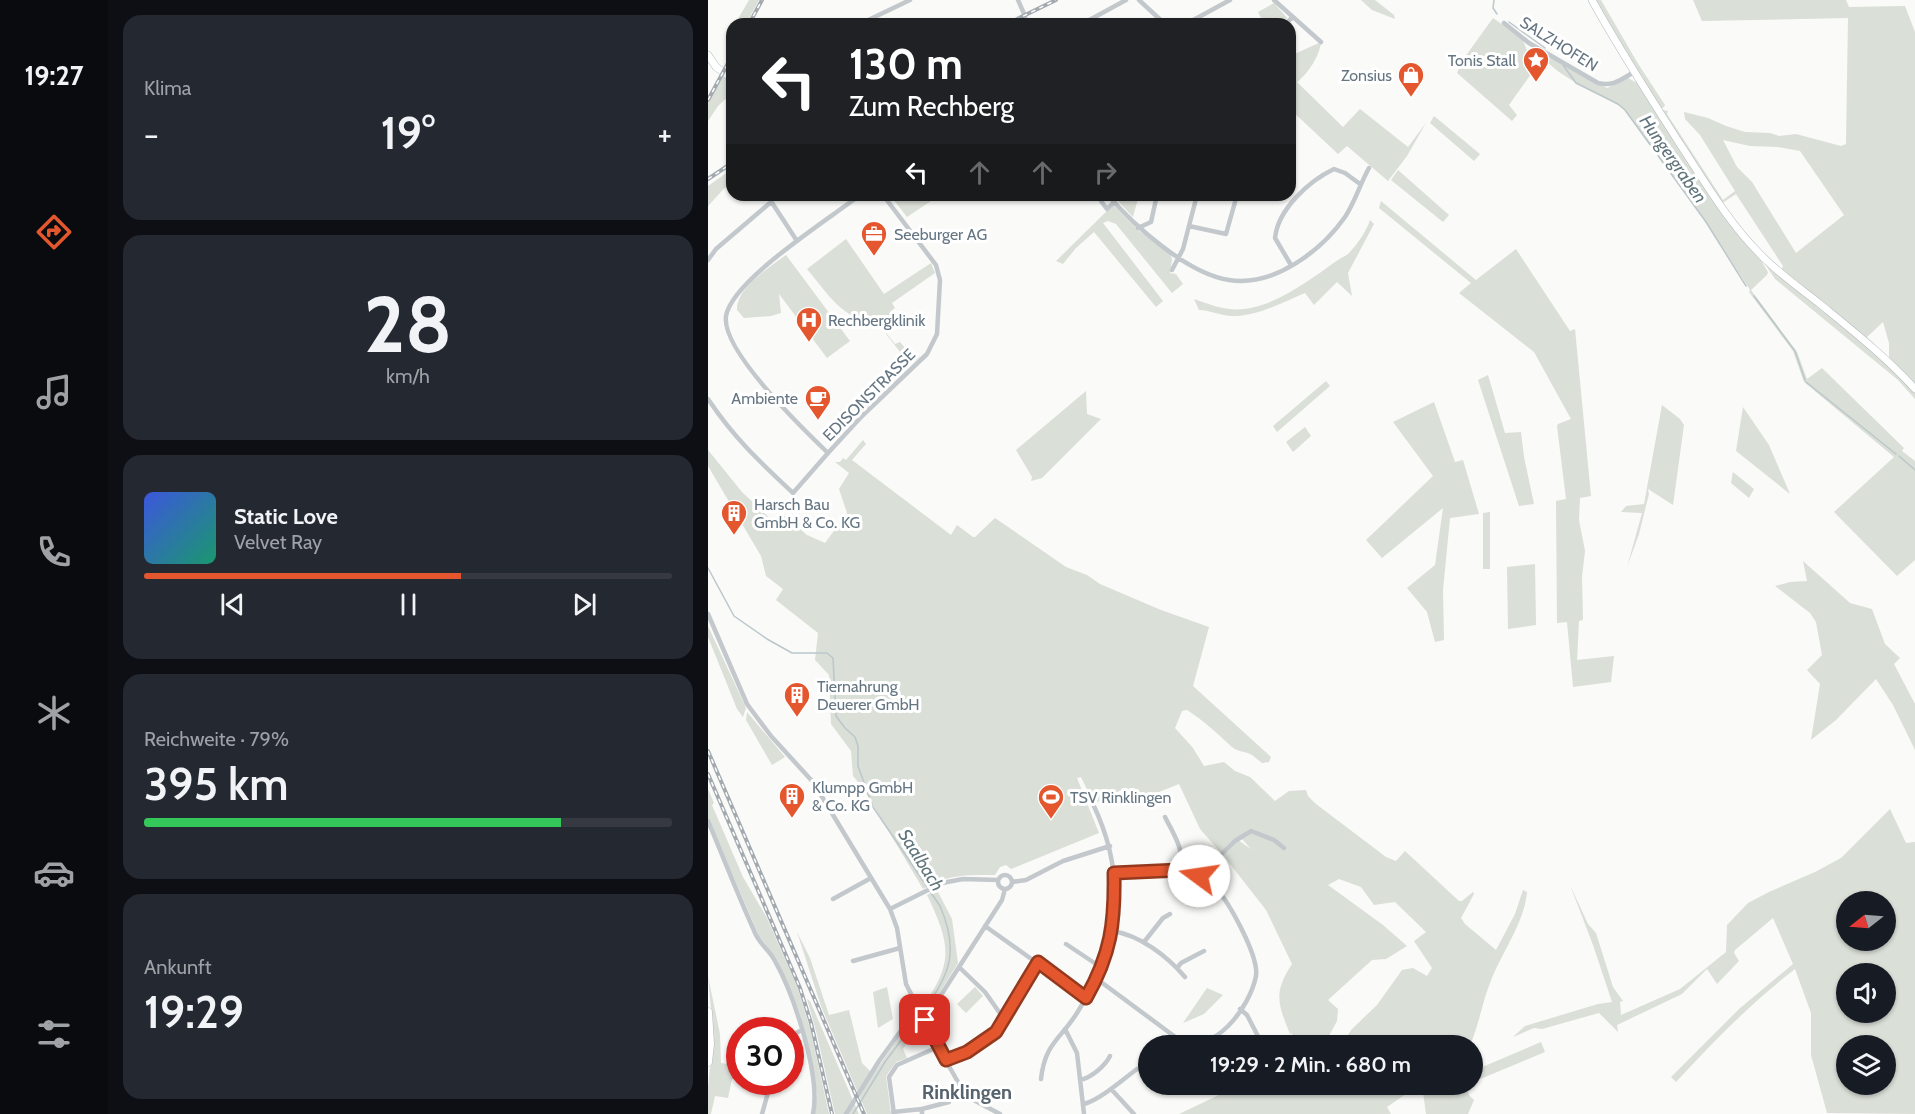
<!DOCTYPE html>
<html lang="de">
<head>
<meta charset="utf-8">
<style>
  :root { --surface:#171b24; --page:#242831; --text:#f1f3f6; --muted:#9ea1a6; --line:#363941; --accent:#e4572e }
  body { margin:0; font-family:Cabin,sans-serif; background:var(--page); color:var(--text); height:100vh; display:flex; flex-direction:column; font-size:22px; white-space:nowrap }
  * { box-sizing:border-box; margin:0 }
  p { font-size:20px; color:var(--muted) }
  .icon { flex:none; width:33px; height:33px; fill:none; stroke:currentColor; stroke-width:2; stroke-linecap:round; stroke-linejoin:round }
  .map { position:relative; flex:1; overflow:hidden }
  .sheet { display:flex; flex-direction:column; gap:15px; padding:15px; background:#0d0f14; width:600px }
  .sheet>* { flex:none }
  .banner { position:absolute; left:18px; top:18px; width:570px; height:183px; border-radius:18px; box-shadow:0 2px 4px #0004; background:#202124; color:#fff; overflow:hidden }
  .needle { width:39px; rotate:253deg }
  .tools { position:absolute; left:1128px; top:891px; display:grid; gap:12px }
  .tools a { display:grid; place-items:center; width:60px; height:60px; border-radius:50%; background:var(--surface); box-shadow:0 2px 4px #0004; font-size:30px }
  .speed { position:absolute; left:18px; top:1017px; display:flex; gap:12px; font-size:30px; font-weight:700; text-align:center }
  .speed>* { display:grid; place-content:center; width:78px; height:78px; border-radius:50%; background:var(--surface); box-shadow:0 2px 4px #0004; line-height:1 }
  .speed .limit { border:9px solid #d22; background:#fff; color:#111 }
  .pin { position:absolute; display:grid; place-items:center; width:51px; height:51px; color:#fff; margin:-26px; border-radius:12px; box-shadow:0 3px 9px #0006 }
  .me { position:absolute; width:66px; margin:-33px; rotate:284deg; stroke-linejoin:round; filter:drop-shadow(0 0 4px #0008) }
  .turn { display:flex; align-items:center; gap:21px; height:126px; padding:0 24px; font-size:27px }
  .turn .icon { width:78px; height:78px; stroke-width:2.5 }
  .turn b { display:block; font-size:42px; line-height:51px }
  .lanes { display:flex; align-items:center; height:57px; padding:0 24px; background:#0003; justify-content:center; gap:30px; direction:ltr }
  .lanes .off { opacity:.35 }
  .big { font-size:45px; font-weight:600; line-height:1.1 }
  .sheet .tile { flex:1; display:flex; flex-direction:column; justify-content:center; gap:9px; min-width:0; padding:0 21px; border-radius:18px; background:var(--page) }
  .sheet .dial { align-items:center; gap:0 }
  .dial b { font-size:78px; line-height:1 }
  .song { display:flex; align-items:center; gap:18px }
  .cover { width:72px; height:72px; border-radius:9px; background:linear-gradient(135deg,hsl(230 70% 55%),hsl(160 70% 35%)) }
  .played { height:6px; border-radius:3px; background:linear-gradient(90deg,var(--accent) 60%,var(--line) 60%) }
  .keys { display:flex; justify-content:space-around; direction:ltr }
  .heat { display:flex; justify-content:space-between; align-items:center; font-size:33px; direction:ltr }
  .charge { height:9px; border-radius:4px; background:linear-gradient(90deg,#34c759 79%,var(--line) 0) }
  .trip { position:absolute; left:430px; top:1035px; width:345px; height:60px; border-radius:30px; background:var(--surface); box-shadow:0 2px 4px #0004; font-weight:600; line-height:60px; text-align:center }
  main { display:flex; flex:1; min-height:0 }
  .menu { display:flex; flex-direction:column; width:108px; justify-content:space-around; align-items:center; background:#090b0e; color:var(--muted) }
  .menu .icon { width:42px; height:42px }
  .menu .current { color:var(--accent) }
  .menu b { font-size:27px; color:var(--text) }
  .map>svg:first-child { display:block }
</style>
</head>
<body>
<main>
<nav class="menu">
<b>19:27</b>
<svg class="icon current" aria-label="directions" viewBox="0 0 24 24"><path d="M12 3l9 9-9 9-9-9zM9 14v-3h6M13 9l2 2-2 2"/></svg>
<svg class="icon" aria-label="music" viewBox="0 0 24 24"><path d="M9 18V5l10-2v13"/><circle cx="6" cy="18" r="3"/><circle cx="16" cy="16" r="3"/></svg>
<svg class="icon" aria-label="phone" viewBox="0 0 24 24"><path d="M5 4h4l2 5-3 2q2 4 5 5l2-3 5 2v4C11 20 4 13 5 4z"/></svg>
<svg class="icon" aria-label="climate" viewBox="0 0 24 24"><path d="M12 3v18M4 7l16 10M4 17L20 7"/></svg>
<svg class="icon" aria-label="car" viewBox="0 0 24 24"><path d="M5 17H2v-5l4-1 3-4h7l3 4 3 1v5h-3M9 17h6M6 11h13"/><circle cx="7" cy="17" r="2"/><circle cx="17" cy="17" r="2"/></svg>
<svg class="icon" aria-label="filters" viewBox="0 0 24 24"><path d="M4 7h16M4 17h16"/><circle cx="9" cy="7" r="2"/><circle cx="15" cy="17" r="2"/></svg>
</nav>
<section class="sheet">
<div class="tile"><p>Klima</p>
<div class="heat"><a>−</a><b class="big">19°</b><a>+</a></div>
</div>
<div class="tile dial"><b>28</b><p>km/h</p></div>
<div class="tile">
<div class="song"><i class="cover"></i><div><b>Static Love</b><p>Velvet Ray</p></div></div>
<div class="played"></div>
<div class="keys"><svg class="icon" aria-label="previous" viewBox="0 0 24 24"><path d="M18 5L8 12l10 7zM5 5v14"/></svg><svg class="icon" aria-label="pause" viewBox="0 0 24 24"><path d="M8 5v14M16 5v14"/></svg><svg class="icon" aria-label="next" viewBox="0 0 24 24"><path d="M6 5l10 7-10 7zM19 5v14"/></svg></div>
</div>
<div class="tile"><p>Reichweite · 79%</p><b class="big">395 km</b><div class="charge"></div></div>
<div class="tile"><p>Ankunft</p><b class="big">19:29</b></div>
</section>
<div class="map">
<svg width="1207" height="1114" viewBox="0 0 1207 1114">
  <rect width="100%" height="100%" fill="#fafaf8"/>
  <!-- green -->
  <path fill="#dadfd7" fill-rule="evenodd" d="M41 0H51L38 24H27Z
    M653 0H667L686 15 687 19 664 10Z
    M886 0H893L929 62 957 105 955 108 951 107Z
    M985 0H1138L1141 7 1197 6 1207 32V384L1181 359V343L1175 322 1158 338 1073 271 1075 266 1028 194 1013 204 954 112 955 110 960 111 959 114 1015 200 1027 191 992 135 977 119 976 112 1000 118 1018 126 1037 132 1062 133 1071 136 1088 134 1133 146 1138 144 1140 18 994 21ZM1015 140 1042 146 1070 147 1092 151 1136 215 1088 253 1044 182 1029 167Z
    M566 3 579 18 570 24H556L550 12Z
    M785 18 814 38 820 53 828 67 801 105 809 115 804 121 749 73 754 61Z
    M613 42C612 55 600 74 589 82L635 127 652 109 700 147 718 123 699 156 680 181 639 146 630 154 582 109V56Z
    M834 52 899 88 920 78 931 84 1051 257 1060 272 1059 275 1043 290 1089 352 1099 379 1114 368 1196 448 1194 451 1207 461V560L1189 576 1126 512 1186 457 1096 382 1085 351 1041 292 1042 290 998 222 917 110C896 93 842 77 834 52Z
    M15 75 21 81 24 93 10 106 0 121V103Z
    M726 116 772 154 766 161 722 123Z
    M24 169V180L0 206V186Z
    M690 170 741 215 735 222 683 180Z
    M182 195H232L199 217Z
    M414 195H431L425 217 410 201Z
    M673 201 768 280 808 249 862 331 867 329 883 496 872 498 871 520 877 551 874 577 875 620 871 621 869 660 906 656 903 682 865 687 859 622 849 623 848 501 858 499 849 426 850 424 863 419 826 352 751 293 763 283 671 208Z
    M405 205 430 230 463 255 464 260 462 273 468 274 475 284 464 293 408 224 400 221 395 223 455 301 448 307 386 232 368 248 355 264 348 261Z
    M662 220 666 224 640 273 644 296 629 282 606 305 597 293C573 303 550 316 524 316 513 316 502 310 491 310L486 299C503 305 518 311 536 309 567 306 602 280 627 262 632 258 639 256 642 252 650 243 658 232 662 220Z
    M138 239 176 294 223 263 227 273 184 303 187 308 183 311 182 326 176 330 187 344 192 342 198 349 212 357 202 365 169 322C135 322 119 292 99 269Z
    M78 255 142 341 119 358 71 294 73 313 63 316 36 318 29 310C28 288 62 267 78 255Z
    M1055 261 1154 341 1207 392V399L1190 380 1067 279Z
    M780 375 797 433 813 432 816 457 826 504 811 506 770 380Z
    M618 381 622 386 569 432 565 426Z
    M378 391 379 414 393 419 334 478 323 481 324 477 308 450Z
    M726 402 747 462 755 460 771 514 742 518 735 590 736 640 727 642 719 612 699 588 727 565 735 508 674 558 658 540 725 476 685 422Z
    M954 405 972 419 976 425 965 505 940 489 941 494 931 534 919 567 934 513 913 512 918 506 936 504Z
    M1035 407 1061 445 1082 494 1028 451Z
    M597 427 603 436 585 452 578 442Z
    M155 440 158 444 144 460 243 535 249 525 265 537H267L287 518 358 567 379 575 392 584 453 610 501 627 485 686 563 757 561 762 554 763C550 760 546 756 542 754 536 751 529 752 524 747 510 734 496 721 479 710L474 711 467 728 485 748 496 766 516 762 527 771 542 777 567 801 581 791 598 790 600 796 608 804 678 857 688 861 697 851 751 901H754L765 892 766 894 753 918 757 924 788 950 807 914 815 890 819 892C816 924 793 953 782 983 774 1003 771 1025 762 1045H634L643 1030 669 1005 694 970 705 968 719 976 724 968 706 941 718 932 687 902 666 905 653 887 631 879 620 885 675 925 699 946 678 959 664 960 620 1000 630 1009 629 1021 616 1045H585L584 1033 582 1034C570 1004 565 993 584 964L558 910 515 855 530 840 543 849 534 839 541 829 513 853 492 829 471 784 441 796 439 793 421 801 415 789 386 804 373 777 369 778 391 833 303 869 298 865 292 867 287 875C259 875 240 874 215 889L155 788 145 776 143 751 123 724 121 675 107 660 110 633 68 600 75 589 58 576 53 556 0 466V450L34 492 65 521 73 513 99 535 117 543 139 513 131 489 141 473 127 462H132L135 458 138 460Z
    M1025 472 1046 489 1041 498 1023 483Z
    M782 512V569H775V513Z
    M1095 561 1142 603 1164 609 1177 644 1192 658 1186 664 1207 704V750L1185 705 1168 679 1128 720 1103 740 1112 684 1099 670 1114 655 1108 622 1102 613 1067 586 1082 582 1099 581Z
    M827 564 828 625 800 629 799 567Z
    M0 626 38 708 35 717 29 709 0 637Z
    M39 712 77 757 64 765 38 720Z
    M0 789 6 803 4 805 35 877 59 918 90 989 102 1028 121 1114H106L109 1094 100 1044 91 1011 68 958 51 936 0 818Z
    M1182 809 1198 843 1207 842V1114L1119 1113 1103 1055V1013L1087 969C1044 1002 1005 1042 968 1082L963 1077 1031 1009 1085 964 1065 918 1027 950 1026 953 1031 961 1009 984 999 969 974 994 909 1025 910 1032 891 1013 834 1029 826 1028 805 1037 817 1026 890 1004 904 1002 885 945 862 885 880 924 888 933 905 987 915 1001 912 1002 913 1015 972 989 1018 952 1019 925 1040 903 1061 892 1107 872 1133 858ZM1138 902H1178V940H1138ZM1138 974H1178V1012H1138ZM1138 1046H1178V1084H1138Z
    M229 890 244 919 250 963 217 1016 213 1008C247 963 242 943 219 895Z
    M89 932 102 958 121 1015 141 1010 154 1063 165 1074 209 1012 216 1026 209 1029 195 1049 199 1058 188 1062 178 1076 183 1114H159L113 1006Z
    M0 976 12 1034 13 1063 31 1066 29 1079H24L20 1098 7 1096 3 1114H0V1087L5 1035Z
    M179 987 185 1019 170 1028 165 992Z
    M267 987 275 996 258 1013 249 1004Z
    M499 988 515 995 496 1014 475 1023Z
    M99 999 102 1001 151 1114H127L108 1031Z
    M833 1042 837 1052 765 1082V1071Z
    M534 1084H711V1085L679 1107 683 1114H471Z
    M714 1085H758L761 1095 766 1100 760 1114H718Z"/>
  <g fill="none" stroke-linecap="round" stroke-linejoin="round">
    <!-- stream -->
    <path stroke="#bbc7cb" stroke-width="1.5" d="M786 0 785 8 789 14
      M801 22 837 48
      M855 65 868 83 910 104 917 110 998 222 1038 286
      M1046 296 1087 351 1097 380
      M1098 382 1188 454
      M1191 456 1207 470
      M0 568 26 616 59 639 84 653H119L125 658 128 716 137 728 147 737 150 746V766L165 807 232 906C251 950 243 974 215 1011
      M145 1114 177 1062 212 1015"/>
    <!-- secondary casing -->
    <g stroke="#b3babf" stroke-width="8">
      <path id="secondary" d="M884 0C911 49 942 97 972 144 997 182 1020 222 1052 254 1070 273 1092 288 1112 304 1145 331 1178 357 1207 389
        M0 55 8 67 24 78"/>
    </g>
    <!-- primary casing -->
    <g stroke="#b5babe" stroke-width="9">
      <path id="primary" d="M0 1012 2 1044 0 1062"/>
    </g>
    <!-- street -->
    <path stroke="#c3c8cc" stroke-width="4.5" d="M310 0 317 16V24
      M431 0 457 24
      M566 0 613 42
      M796 23 821 43 890 83C905 87 914 79 926 72
      M152 24 202 0
      M374 24 418 0
      M478 24 522 0
      M577 24 585 17
      M59 195 89 241
      M394 195 393 201 399 209 406 202
      M400 195C426 226 480 274 521 280 566 287 613 251 637 217 647 202 652 184 661 168
      M481 226 518 234 529 195
      M430 228 443 222 449 195
      M0 260 8 249 63 202
      M583 265 567 238C570 209 601 181 626 169L637 173 652 184
      M464 270 475 249 489 195
      M0 399C26 438 52 462 85 493L120 453C96 430 13 350 18 316 24 280 121 219 152 195
      M120 453 154 416 219 354 229 334 232 280 228 265 175 195
      M0 614 39 704 63 736 105 782 182 909 189 928 198 984 230 1047 258 1096 292 1114
      M457 817C465 833 478 852 472 870
      M0 821C16 859 31 898 48 935 53 945 62 951 67 961 86 995 113 1076 105 1114
      M290 882a7 7 0 1 1 14 0a7 7 0 1 1-14 0Z
      M491 876 527 841 543 831 566 840 576 848
      M304 882 318 880 355 861 402 846
      M125 899 163 878
      M182 909 234 883 255 879 290 880
      M277 926 378 998
      M404 931C432 935 459 956 477 977
      M436 942 455 918 462 914
      M358 944 394 968
      M145 961 192 948
      M251 967 277 992 296 1019
      M469 968 473 963 496 951
      M389 979 470 1039C505 1058 542 1007 548 976 551 956 521 902 507 887 499 878 485 873 474 870 456 866 426 872 406 873
      M532 1009 539 1015 553 1042
      M217 1020 294 900 297 889
      M357 1029 369 1053 376 1114
      M82 1036 94 1030
      M238 1060 259 1052 288 1032 330 962
      M333 1079C337 1043 352 1040 369 1013 412 946 420 877 385 804
      M372 1080C383 1078 397 1066 402 1056
      M404 1090 426 1114
      M376 1104C393 1099 414 1080 429 1069
      M214 1109 241 1102
      M185 1112 214 1109V1114
      M54 1114 63 1082
      M138 1114 171 1061 210 1007
      M186 1114 181 1077 189 1065 230 1047"/>
    <!-- secondary -->
    <use href="#secondary" stroke="#fff" stroke-width="7"/>
    <!-- primary -->
    <use href="#primary" stroke="#fff" stroke-width="8"/>
    <!-- rail casing -->
    <g stroke="#a2aab0" stroke-width="4">
      <path id="rail" d="M41 24 54 0
        M299 24 348 0
        M0 100 24 56
        M0 179 24 163
        M0 751 156 1114
        M0 774 92 988 103 1023 124 1114"/>
    </g>
    <!-- rail -->
    <use href="#rail" stroke="#fff" stroke-width="1.5" stroke-dasharray="4.5" stroke-linecap="butt"/>
  </g>
  <g fill="none" stroke-linecap="round" stroke-linejoin="round">
    <!-- route casing -->
    <g stroke="#94391e" stroke-width="15">
      <path id="route" d="M217 1020 238 1060 259 1052 288 1032 330 962 378 998C403 954 407 923 406 873L472 870 491 876"/>
    </g>
    <!-- route -->
    <use href="#route" stroke="#e4572e" stroke-width="10"/>
  </g>
  <!-- icons -->
  <defs>
    <g id="sight-pin" transform="scale(1.35)"><path d="M0 17L-7.5 6A9.5 9.5 0 1 1 7.5 6Z" fill="#e4572e" stroke="#fff"/><path d="M0-6L1.8-2.2L6-1.7L2.9 1.2L3.7 5.4L0 3.3L-3.7 5.4L-2.9 1.2L-6-1.7L-1.8-2.2Z" fill="#fff"/></g>
    <g id="shop-pin" transform="scale(1.35)"><path d="M0 17L-7.5 6A9.5 9.5 0 1 1 7.5 6Z" fill="#e4572e" stroke="#fff"/><path d="M-5-2.5h2.3a2.7 3.5 0 0 1 5.4 0H5L5.5 6h-11ZM-1.5-2.5h3a1.5 2.3 0 0 0-3 0Z" fill="#fff"/></g>
    <g id="office-pin" transform="scale(1.35)"><path d="M0 17L-7.5 6A9.5 9.5 0 1 1 7.5 6Z" fill="#e4572e" stroke="#fff"/><path d="M-6-3h4V-5.5h4V-3h4V5H-6ZM-1-4.5V-3h2v-1.5ZM-6 0V1H6V0Z" fill="#fff"/></g>
    <g id="hospital-pin" transform="scale(1.35)"><path d="M0 17L-7.5 6A9.5 9.5 0 1 1 7.5 6Z" fill="#e4572e" stroke="#fff"/><path d="M-5-5h3v3.5h4V-5h3V5h-3V1.5h-4V5h-3Z" fill="#fff"/></g>
    <g id="cafe-pin" transform="scale(1.35)"><path d="M0 17L-7.5 6A9.5 9.5 0 1 1 7.5 6Z" fill="#e4572e" stroke="#fff"/><path d="M-5.5-4.5H6V0H3Q3 3.5 0 3.5H-2.5Q-5.5 3.5-5.5 0ZM3-3.2v2h1.7v-2ZM-6 4.5H4V6H-6Z" fill="#fff"/></g>
    <g id="building-pin" transform="scale(1.35)"><path d="M0 17L-7.5 6A9.5 9.5 0 1 1 7.5 6Z" fill="#e4572e" stroke="#fff"/><path d="M-4-6H4V6H1V3H-1V6H-4ZM-2.5-4.3h1.7v1.8h-1.7ZM.8-4.3h1.7v1.8H.8ZM-2.5-1h1.7V.8h-1.7ZM.8-1h1.7V.8H.8Z" fill="#fff"/></g>
    <g id="stadium-pin" transform="scale(1.35)"><path d="M0 17L-7.5 6A9.5 9.5 0 1 1 7.5 6Z" fill="#e4572e" stroke="#fff"/><path d="M0-5a6.5 5 0 1 0 0 10a6.5 5 0 1 0 0-10ZM-3.5-1.8h7v3.6h-7Z" fill="#fff"/></g>
  </defs>
  <g fill-rule="evenodd">
    <use href="#sight-pin" x="828" y="60"/>
    <use href="#shop-pin" x="703" y="75"/>
    <use href="#office-pin" x="166" y="234"/>
    <use href="#hospital-pin" x="101" y="320"/>
    <use href="#cafe-pin" x="110" y="398"/>
    <use href="#building-pin" x="26" y="513"/>
    <use href="#building-pin" x="89" y="695"/>
    <use href="#building-pin" x="84" y="796"/>
    <use href="#stadium-pin" x="343" y="797"/>
  </g>
  <g text-anchor="middle" dominant-baseline="central" stroke-width="6" stroke-linejoin="round" paint-order="stroke">
    <!-- street labels -->
    <g font-size="16" fill="#657683" stroke="#fff">
      <text transform="translate(851 44) rotate(32)">SALZHOFEN</text>
      <text transform="translate(161 395) rotate(-45)">EDISONSTRASSE</text>
    </g>
    <!-- poi labels -->
    <g font-size="16" fill="#657683" stroke="#fff" text-anchor="start">
      <text x="808" y="60" text-anchor="end">Tonis Stall</text>
      <text x="684" y="75" text-anchor="end">Zonsius</text>
      <text x="186" y="234">Seeburger AG</text>
      <text x="120" y="320">Rechbergklinik</text>
      <text x="90" y="398" text-anchor="end">Ambiente</text>
      <text x="46" y="504">Harsch Bau<tspan x="46" dy="18">GmbH &amp; Co. KG</tspan></text>
      <text x="109" y="686">Tiernahrung<tspan x="109" dy="18">Deuerer GmbH</tspan></text>
      <text x="104" y="787">Klumpp GmbH<tspan x="104" dy="18">&amp; Co. KG</tspan></text>
      <text x="362" y="797">TSV Rinklingen</text>
    </g>
    <!-- water labels -->
    <g font-size="18" font-style="italic" fill="#60757c" stroke="#fff">
      <text transform="translate(965 159) rotate(55)">Hungergraben</text>
      <text transform="translate(213 860) rotate(58)">Saalbach</text>
    </g>
    <!-- quarter labels -->
    <g font-size="20" font-weight="bold" fill="#57646e" stroke="#fff">
      <text x="259" y="1092">Rinklingen</text>
    </g>
  </g>
</svg>
<div class="tools">
<a><svg class="needle" viewBox="-14 -14 28 28"><path d="M0-13l5 13h-10z" fill="#e53935"/><path d="M0 13l5-13h-10z" fill="#9ea1a6"/></svg></a>
<a><svg class="icon" aria-label="sound" viewBox="0 0 24 24"><path d="M4 9h4l5-4v14l-5-4H4zM17 9q2 3 0 6"/></svg></a>
<a><svg class="icon" aria-label="layers" viewBox="0 0 24 24"><path d="M12 4l9 5-9 5-9-5zM3 14l9 5 9-5"/></svg></a>
</div>
<div class="speed"><div class="limit">30</div></div>
<div class="pin" style="left:217px;top:1020px;background:#d93025"><svg class="icon" aria-label="arrive" viewBox="0 0 24 24"><path d="M6 21V4h12l-3 4 3 4H6"/></svg></div>
<svg class="me" style="left:491px;top:876px" viewBox="-20 -20 40 40"><circle r="19" fill="#fff"/><path d="M0-13L10 11 0 6-10 11z" fill="#e4572e"/></svg>
<div class="trip">19:29 · 2 Min. · 680 m</div>
<div class="banner">
<div class="turn"><svg class="icon" aria-label="left" viewBox="0 0 24 24"><path d="M17 20v-9H6M10 6l-5 5 5 5"/></svg><div><b>130 m</b>Zum Rechberg</div></div>
<div class="lanes"><svg class="icon" aria-label="left" viewBox="0 0 24 24"><path d="M17 20v-9H6M10 6l-5 5 5 5"/></svg><svg class="icon off" aria-label="ahead" viewBox="0 0 24 24"><path d="M12 20V5M6 11l6-6 6 6"/></svg><svg class="icon off" aria-label="ahead" viewBox="0 0 24 24"><path d="M12 20V5M6 11l6-6 6 6"/></svg><svg class="icon off" aria-label="right" viewBox="0 0 24 24"><path d="M7 20v-9h11M14 6l5 5-5 5"/></svg></div>
</div>
</div>
</main>
</body>
</html>
